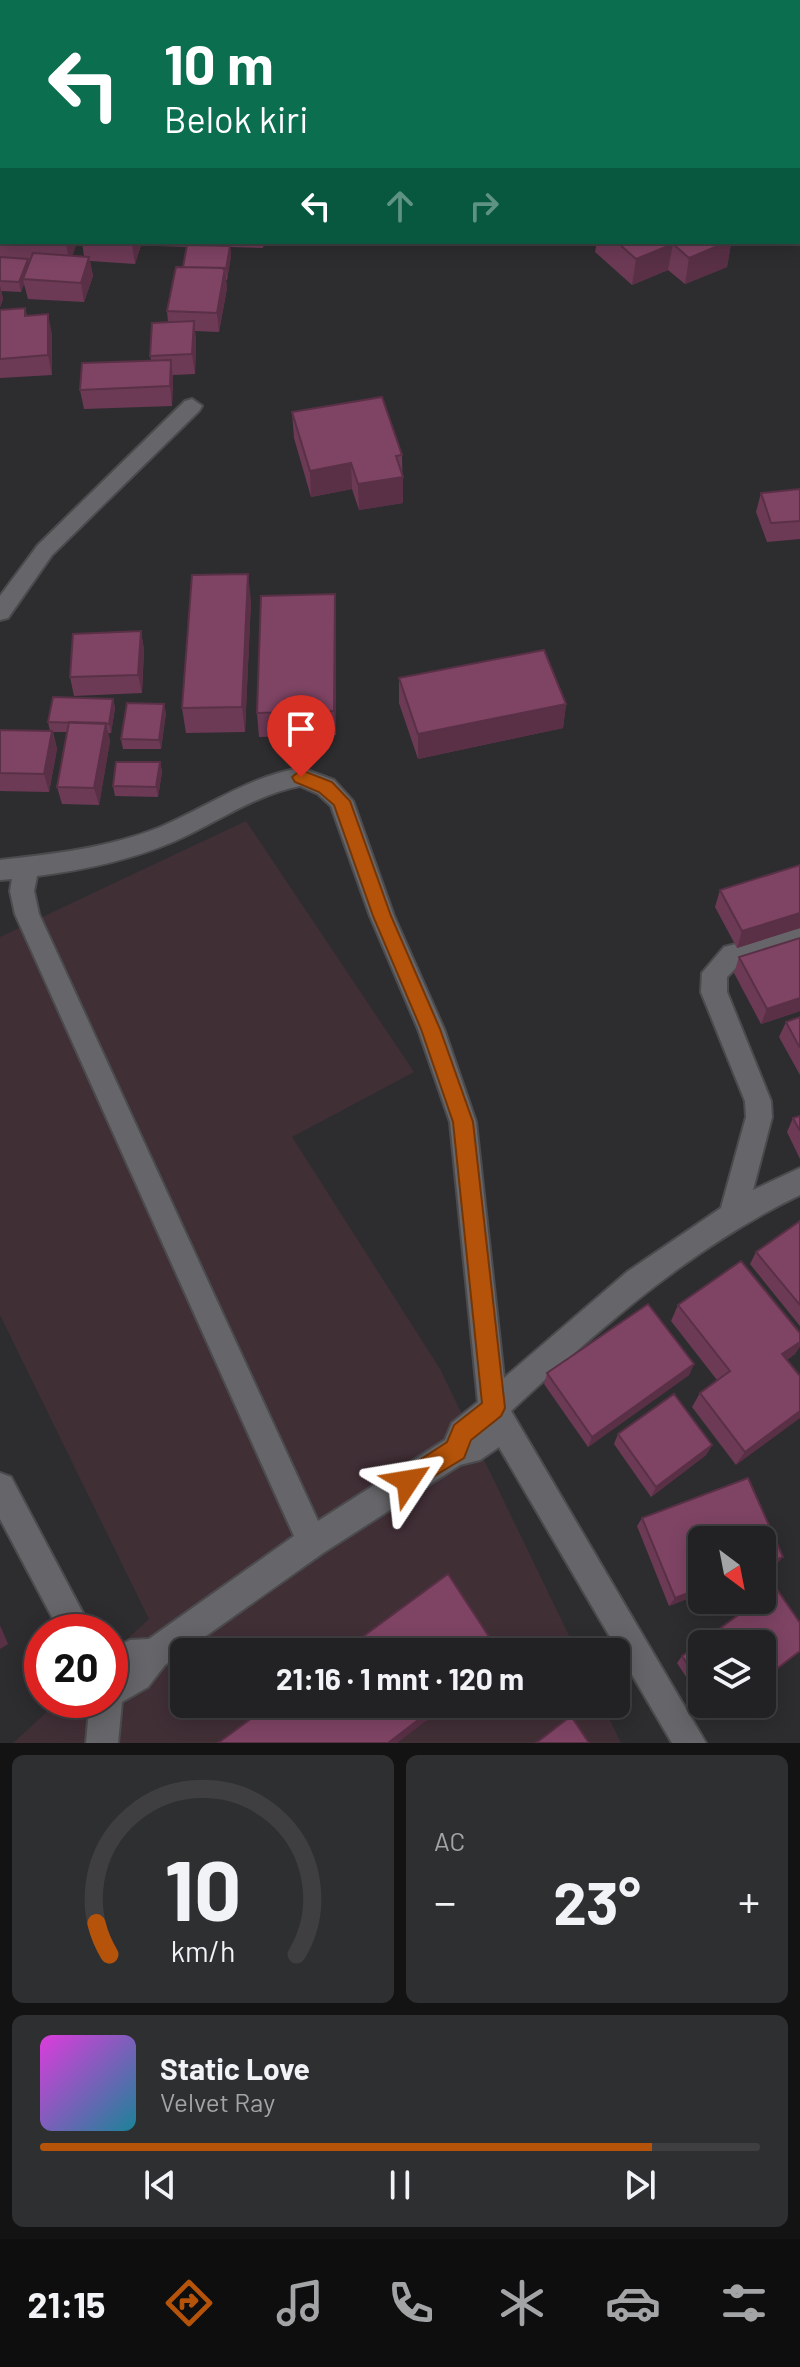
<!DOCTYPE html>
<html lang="id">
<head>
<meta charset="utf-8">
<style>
  :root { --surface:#222224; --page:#2e2f31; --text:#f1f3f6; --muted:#a2a4a6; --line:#3f3f41; --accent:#b45309 }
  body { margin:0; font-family:Barlow,sans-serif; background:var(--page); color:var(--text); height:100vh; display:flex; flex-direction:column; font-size:30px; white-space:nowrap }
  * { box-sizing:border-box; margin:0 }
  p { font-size:26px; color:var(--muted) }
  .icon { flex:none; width:44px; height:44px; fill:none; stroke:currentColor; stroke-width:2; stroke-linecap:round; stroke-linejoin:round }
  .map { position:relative; height:1743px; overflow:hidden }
  .drawer { display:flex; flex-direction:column; gap:12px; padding:12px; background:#131314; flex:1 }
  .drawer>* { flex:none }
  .hud { position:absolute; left:0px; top:0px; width:800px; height:244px; box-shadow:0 4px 20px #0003,0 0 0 2px var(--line); background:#0b6e4f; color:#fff; overflow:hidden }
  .needle { width:52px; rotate:148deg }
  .fabs { position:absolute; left:688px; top:1526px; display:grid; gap:16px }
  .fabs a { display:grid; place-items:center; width:88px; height:88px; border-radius:12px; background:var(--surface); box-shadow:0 4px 20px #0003,0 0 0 2px var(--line); font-size:40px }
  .speed { position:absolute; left:24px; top:1614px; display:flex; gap:16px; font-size:40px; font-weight:700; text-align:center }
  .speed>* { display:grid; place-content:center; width:104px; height:104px; border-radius:50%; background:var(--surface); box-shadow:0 4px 20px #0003,0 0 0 2px var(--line); line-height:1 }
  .speed .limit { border:12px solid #d22; background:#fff; color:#111 }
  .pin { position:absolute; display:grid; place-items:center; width:68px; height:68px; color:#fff; margin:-82px -34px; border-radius:50% 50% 50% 0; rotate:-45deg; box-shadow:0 0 8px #0007 }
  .pin .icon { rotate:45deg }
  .me { position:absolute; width:88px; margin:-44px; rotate:57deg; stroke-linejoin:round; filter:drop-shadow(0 0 6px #0008) }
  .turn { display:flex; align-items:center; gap:28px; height:168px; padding:0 32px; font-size:36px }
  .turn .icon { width:104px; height:104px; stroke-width:2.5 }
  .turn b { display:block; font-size:56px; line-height:68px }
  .lanes { display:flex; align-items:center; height:76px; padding:0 32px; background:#0003; justify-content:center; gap:40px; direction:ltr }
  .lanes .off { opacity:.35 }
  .big { font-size:60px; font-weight:700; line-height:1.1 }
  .drawer .card { flex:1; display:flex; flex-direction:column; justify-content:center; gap:12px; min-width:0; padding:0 28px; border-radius:12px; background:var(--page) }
  .drawer .dial { align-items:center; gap:0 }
  .dial svg { height:208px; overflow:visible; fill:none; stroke:var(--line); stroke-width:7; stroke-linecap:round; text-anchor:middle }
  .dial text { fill:var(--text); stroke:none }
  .song { display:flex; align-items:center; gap:24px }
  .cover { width:96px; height:96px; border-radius:12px; background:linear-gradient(135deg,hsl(300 70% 55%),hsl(190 70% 35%)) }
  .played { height:8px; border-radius:4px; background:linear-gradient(90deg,var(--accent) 85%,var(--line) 85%) }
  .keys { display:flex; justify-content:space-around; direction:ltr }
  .heat { display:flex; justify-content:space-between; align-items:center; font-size:44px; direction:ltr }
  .drawer .tiles { flex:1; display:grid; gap:12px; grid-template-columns:1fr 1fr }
  .card:last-child { grid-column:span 2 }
  .trip { position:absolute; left:170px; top:1638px; width:460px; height:80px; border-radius:12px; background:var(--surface); box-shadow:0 4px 20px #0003,0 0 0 2px var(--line); font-weight:700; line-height:80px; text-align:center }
  .tab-bar { display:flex; height:128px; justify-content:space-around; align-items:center; background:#0e0e0e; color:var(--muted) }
  .tab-bar .icon { width:56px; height:56px }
  .tab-bar .selected { color:var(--accent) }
  .tab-bar b { font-size:36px; color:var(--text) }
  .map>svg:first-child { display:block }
</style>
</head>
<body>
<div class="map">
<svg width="800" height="1743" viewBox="0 0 800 1743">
  <rect width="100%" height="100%" fill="#2d2d30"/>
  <!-- commercial -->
  <path fill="#412f36" d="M246 821 414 1072 292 1137 440 1369 577 1652H184V1704H602L621 1743H13L60 1700H110V1655L149 1619 0 1315V937Z"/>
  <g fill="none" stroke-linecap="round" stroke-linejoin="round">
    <!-- minor casing -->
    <g stroke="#4b4b4e" stroke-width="4">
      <path id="minor" d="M380 0H396L398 2H382Z
        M800 88V98L798 99V89Z
        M0 149H2V159H0Z
        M192 399 202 406 199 411 52 555 8 618 0 620V596L38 545 185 401Z
        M301 768 334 780 353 801 394 916 444 1029 476 1122 504 1378 627 1272 721 1208 746 1117 745 1101 701 992 702 973 724 947 800 928V950L740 964 727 977V992L771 1101 772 1117 753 1190 800 1168V1195C690 1248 600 1328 511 1411L706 1743H672L499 1447 480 1460 460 1465 323 1553 165 1665 148 1687 122 1702 118 1743H86L90 1700H110V1650L130 1640 149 1639 294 1536 15 914 10 891 12 879 0 880V860C54 854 107 848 158 828 206 808 249 776 301 768ZM300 786 318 794 331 806 370 916 418 1029 450 1122 478 1402 452 1423 445 1440 318 1521 39 914 34 891 37 876C84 870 131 860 175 841 216 823 256 794 300 786Z
        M0 1473 11 1477 93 1632H60L0 1519Z"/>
    </g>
    <!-- minor -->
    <use href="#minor" fill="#66666a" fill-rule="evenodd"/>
  </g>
  <!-- wall -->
  <path fill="#6d3a56" d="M0 176H2V242H77L72 256H84L82 242H142L135 264 90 261 93 276 84 302 28 299 24 284 21 292 1 291 3 299 0 307Z
    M158 242H203L202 246H211V242H264L263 248 230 247 231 256 227 280H226L227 288 219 332 195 331 196 341 195 374 173 375 172 406 84 409 80 390 151 360 150 356 168 322 167 311 183 267 187 247 158 246Z
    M597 242H737L731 244 727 267 685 284 668 270 632 285 595 252Z
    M25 308 27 316 52 334V375L0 378V310Z
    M292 412 402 455 403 503 359 510 352 489 311 497 294 438Z
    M800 489V539L767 542 756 512 761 493Z
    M335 594 336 620V735L259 737 257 713Z
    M251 600 245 732 186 733 182 708Z
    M141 631 144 650 142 693 74 696 70 677Z
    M399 678 566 704 563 728 418 759 399 703Z
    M113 699 115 708 111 733H108L110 741 99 805 62 804 57 787 67 732H53L57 749 49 792 0 791V730L50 731 48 722Z
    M166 713 161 749H123L121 739Z
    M160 762 162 772 158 797 115 796 113 786Z
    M800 865V928L737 948 715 907 720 890Z
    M800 938V1011L761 1024 734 973 739 957Z
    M800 1017V1075L779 1037 786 1022Z
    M800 1116V1159L787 1132 793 1118Z
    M800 1221V1326L750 1264 756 1252Z
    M678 1305 800 1333V1346L795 1354 787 1360 800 1376 736 1465 692 1407 700 1393 717 1380 671 1321Z
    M694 1364 689 1375 588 1447 544 1384 547 1373Z
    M618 1434 712 1445 706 1455 651 1497 614 1444Z
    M642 1518 776 1565 702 1540V1593L669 1606 637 1526Z
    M702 1644V1701L677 1663 682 1656Z
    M704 1704H730L712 1717Z"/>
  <!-- shaded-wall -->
  <path fill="#593046" d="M67 242H77L70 264 66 244Z
    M133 242H142L135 264 132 244Z
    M713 242H737L731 244 727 267 685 284 689 258Z
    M673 244 668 270 632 285 636 259Z
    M230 246 231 256 227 280 226 269Z
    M89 257 93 276 84 302 81 283Z
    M28 259 30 269 23 279 24 284 21 292 19 282Z
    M225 268 227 288 219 332 217 313Z
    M0 285 3 299 0 307Z
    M48 314 52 334V375L48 355Z
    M194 321 196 341 195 374 192 354Z
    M171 360 173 379 172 406 170 386Z
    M351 463 352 489 311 497 310 471Z
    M403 477V503L359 510 358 484Z
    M248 574 251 600 245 732 242 707Z
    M335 594 336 620V735L334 711Z
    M141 631 144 650 142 693 138 675Z
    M113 699 115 708 111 733 109 724Z
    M164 704 166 713 161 749 159 740Z
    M566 704 563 728 418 759V734Z
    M106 723 110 741 99 805 94 788Z
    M52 731 57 749 49 792 44 774Z
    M160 762 162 772 158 797 156 787Z
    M800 913V928L737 948 742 931Z
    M800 998V1011L761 1024 767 1009Z
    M800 1342V1346L795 1354 773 1370 782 1354Z
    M694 1364 689 1375 588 1447 592 1437Z
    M800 1411V1418L736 1465 745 1452Z
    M712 1445 706 1455 651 1497 656 1487Z
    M783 1557 776 1565 762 1570V1565Z
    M702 1588V1593L669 1606 675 1598Z
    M0 1625 8 1644 0 1649Z
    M439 1704H448L397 1743H388Z"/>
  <!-- building -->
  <path fill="#7f4464" stroke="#593046" stroke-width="2" d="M0 176H2V207H0Z
    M0 214H2V240H0Z
    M27 242H67L66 244Z
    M93 242H133L132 244Z
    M617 242H727L689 258 673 244 636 259Z
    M187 245 230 246 226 269H224L225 268 183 267Z
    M33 253 89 257 81 283 23 279Z
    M0 257 28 259 19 282 0 281Z
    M176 267 225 268 217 313 167 311Z
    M25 308V316L48 314V355L0 359V310Z
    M194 321 192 354 150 356 152 323Z
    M171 360 170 386 80 390 82 363Z
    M382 397 402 455 396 456 403 477 358 484 351 463 310 471 292 412Z
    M800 489V521L771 523 761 493Z
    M248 574 242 707 182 708 192 575Z
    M335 594 334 711 257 713 261 596Z
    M141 631 138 675 70 677 73 634Z
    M544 650 566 704 418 734 399 678Z
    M53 697 113 699 109 724 48 722Z
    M127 703 164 704 159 740 121 739Z
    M69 722 106 723 94 788 57 787Z
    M0 730 52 731 44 774 0 773Z
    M116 762H160L156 787 113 786Z
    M800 865V913L742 931 720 890Z
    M800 938V998L767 1009 739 957Z
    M800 1017V1048L786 1022Z
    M800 1116V1131L793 1118Z
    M800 1221V1305L756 1252Z
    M741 1261 800 1333V1342L782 1354 800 1376V1411L745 1452 700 1393 730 1371 678 1305Z
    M648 1304 694 1364 592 1437 547 1373Z
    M674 1394 712 1445 656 1487 618 1434Z
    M748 1478 783 1557 762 1565V1540H702V1588L675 1598 642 1518Z
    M448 1574 499 1652H342Z
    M776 1588 800 1623V1651L762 1680V1644H702V1686L682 1656 759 1600H762V1598Z
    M271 1704H439L388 1743H218Z
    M714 1704H729L719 1712Z
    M571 1716 589 1743H536Z"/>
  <!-- route -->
  <path fill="#b45309" stroke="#753606" stroke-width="2" d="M301 770 332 782 350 801 391 916 440 1029 473 1122 505 1408 501 1416 471 1440 464 1458 408 1492 400 1489 396 1481 400 1473 447 1442 454 1425 482 1403 453 1122 421 1029 373 916 334 805 319 792 295 782 292 777Z"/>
</svg>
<div class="fabs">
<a><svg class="needle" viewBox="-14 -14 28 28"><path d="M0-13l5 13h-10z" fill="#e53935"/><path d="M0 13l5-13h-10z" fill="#a2a4a6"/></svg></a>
<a><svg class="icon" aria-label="layers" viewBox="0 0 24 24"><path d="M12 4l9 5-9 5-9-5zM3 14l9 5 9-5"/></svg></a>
</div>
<div class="speed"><div class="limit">20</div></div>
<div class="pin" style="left:301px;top:777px;background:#d93025"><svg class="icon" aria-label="arrive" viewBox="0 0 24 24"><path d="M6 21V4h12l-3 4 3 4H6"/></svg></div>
<svg class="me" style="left:408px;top:1481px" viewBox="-20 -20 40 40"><path d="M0-17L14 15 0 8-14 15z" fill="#b45309" stroke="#fff" stroke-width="4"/></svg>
<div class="trip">21:16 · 1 mnt · 120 m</div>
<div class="hud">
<div class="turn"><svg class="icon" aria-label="left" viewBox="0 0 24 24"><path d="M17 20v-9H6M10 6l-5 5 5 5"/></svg><div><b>10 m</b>Belok kiri</div></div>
<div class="lanes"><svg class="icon" aria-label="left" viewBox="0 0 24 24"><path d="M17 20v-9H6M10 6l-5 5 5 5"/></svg><svg class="icon off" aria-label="ahead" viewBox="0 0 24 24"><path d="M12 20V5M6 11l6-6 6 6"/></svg><svg class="icon off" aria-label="right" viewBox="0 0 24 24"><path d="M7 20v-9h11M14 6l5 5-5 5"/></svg></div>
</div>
</div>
<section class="drawer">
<div class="tiles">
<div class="card dial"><svg viewBox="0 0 100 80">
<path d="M14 69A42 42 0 1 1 86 69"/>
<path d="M14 69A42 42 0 0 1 9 57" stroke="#b45309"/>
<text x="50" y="56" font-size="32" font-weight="700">10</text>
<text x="50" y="72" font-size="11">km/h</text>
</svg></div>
<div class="card"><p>AC</p>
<div class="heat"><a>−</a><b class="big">23°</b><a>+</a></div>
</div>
<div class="card">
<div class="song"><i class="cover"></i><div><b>Static Love</b><p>Velvet Ray</p></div></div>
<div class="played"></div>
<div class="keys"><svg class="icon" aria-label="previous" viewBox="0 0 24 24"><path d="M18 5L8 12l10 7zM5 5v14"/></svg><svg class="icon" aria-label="pause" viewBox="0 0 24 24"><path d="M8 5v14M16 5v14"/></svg><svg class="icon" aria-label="next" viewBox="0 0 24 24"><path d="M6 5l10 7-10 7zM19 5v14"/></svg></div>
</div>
</div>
</section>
<nav class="tab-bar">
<b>21:15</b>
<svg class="icon selected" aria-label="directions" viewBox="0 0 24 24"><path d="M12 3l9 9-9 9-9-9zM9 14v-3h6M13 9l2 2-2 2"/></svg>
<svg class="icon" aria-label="music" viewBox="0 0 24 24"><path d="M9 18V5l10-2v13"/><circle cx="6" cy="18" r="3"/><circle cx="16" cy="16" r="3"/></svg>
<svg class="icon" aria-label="phone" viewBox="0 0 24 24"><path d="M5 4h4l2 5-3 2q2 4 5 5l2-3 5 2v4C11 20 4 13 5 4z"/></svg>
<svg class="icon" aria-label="climate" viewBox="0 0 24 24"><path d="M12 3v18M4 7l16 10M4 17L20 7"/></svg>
<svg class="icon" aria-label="car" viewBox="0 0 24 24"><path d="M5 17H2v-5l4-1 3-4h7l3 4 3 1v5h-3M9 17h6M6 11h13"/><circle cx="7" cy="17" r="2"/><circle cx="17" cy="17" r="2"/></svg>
<svg class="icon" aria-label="filters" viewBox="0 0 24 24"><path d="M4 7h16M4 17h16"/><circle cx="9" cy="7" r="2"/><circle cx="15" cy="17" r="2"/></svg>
</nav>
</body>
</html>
